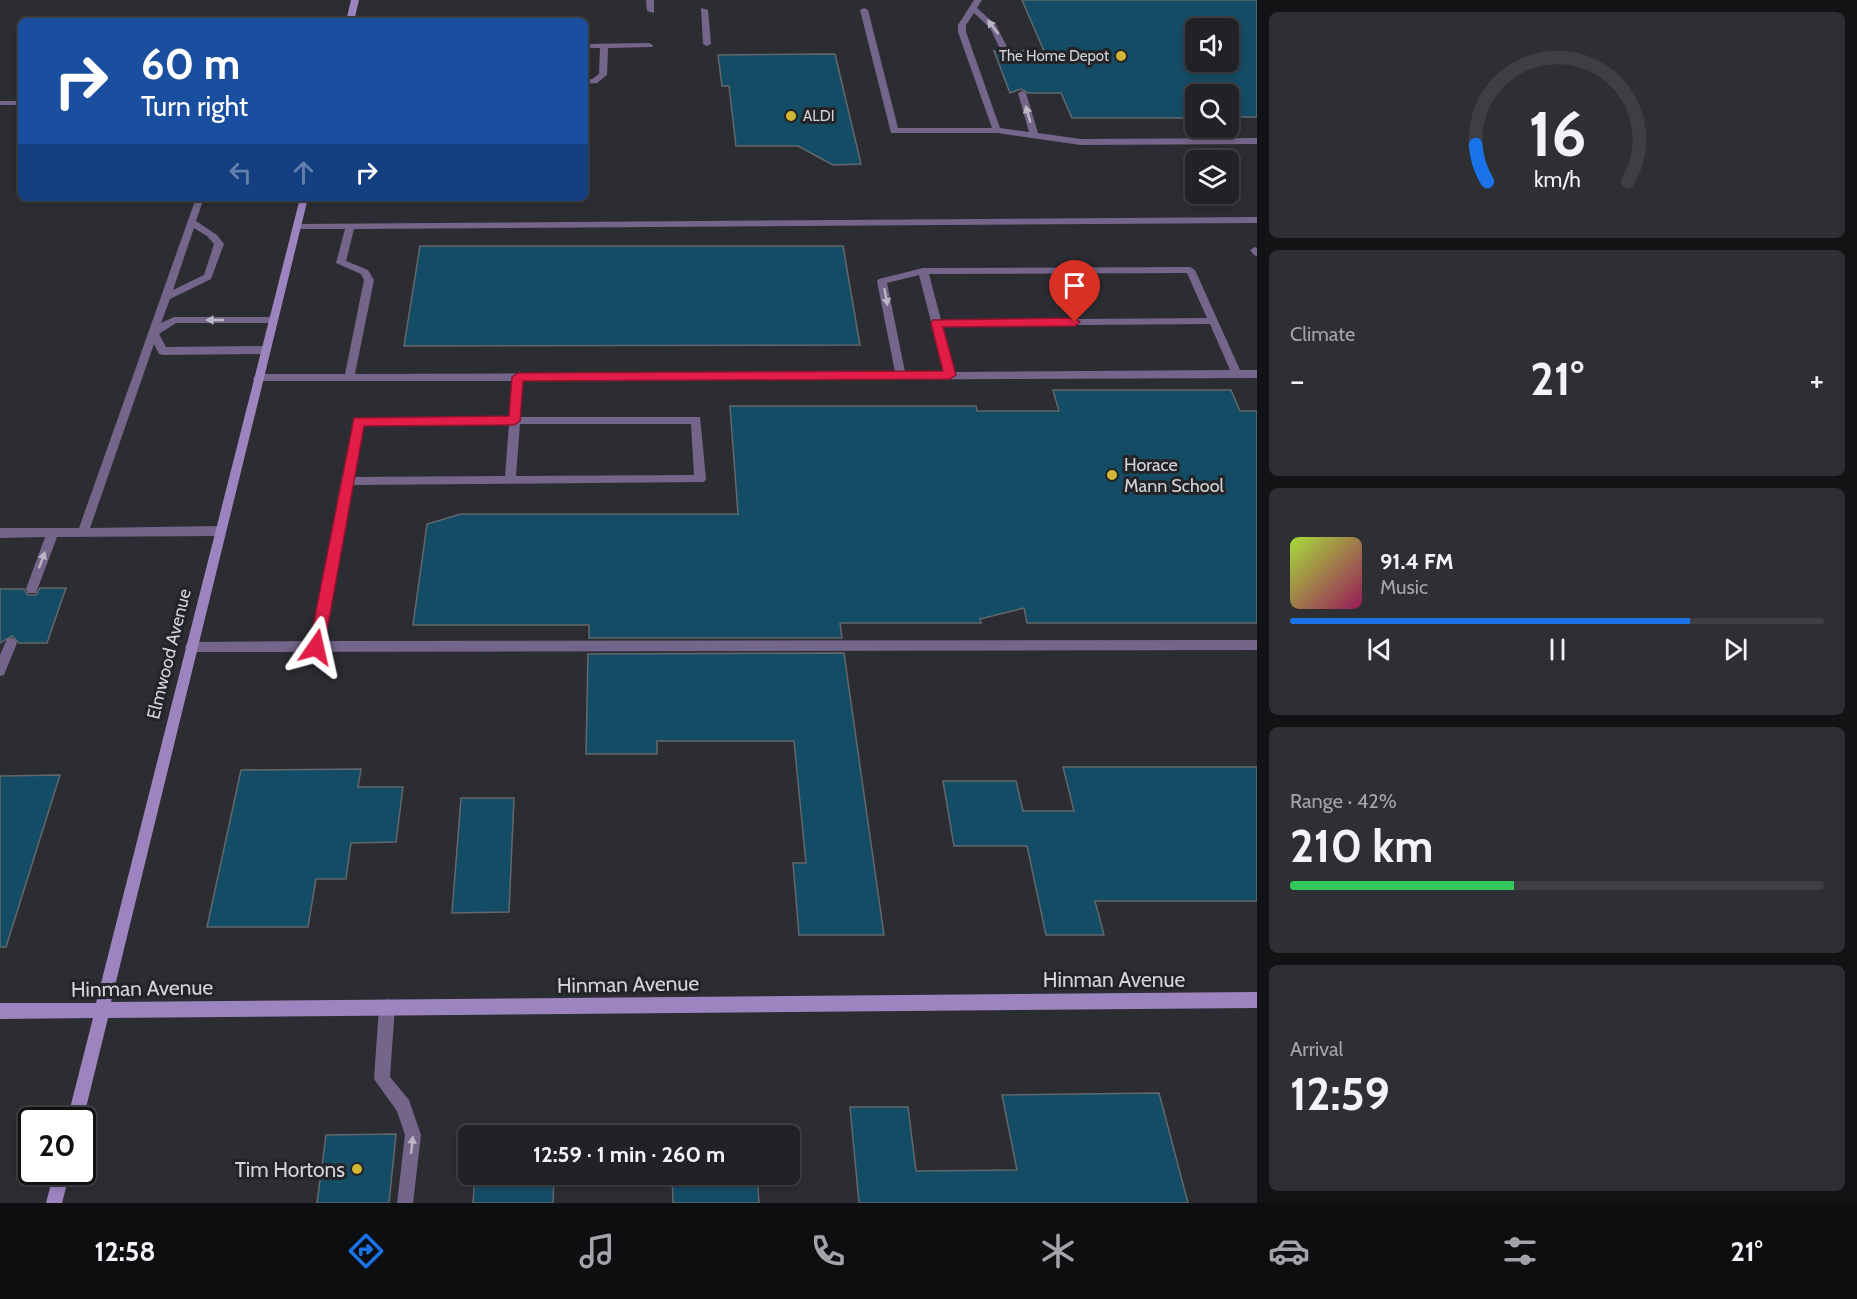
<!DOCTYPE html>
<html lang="en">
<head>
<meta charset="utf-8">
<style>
  :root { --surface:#212226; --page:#2d2f32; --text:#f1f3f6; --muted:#a2a4a7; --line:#3e3f43; --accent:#1a73e8 }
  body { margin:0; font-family:Cabin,sans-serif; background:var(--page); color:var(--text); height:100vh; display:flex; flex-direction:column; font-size:22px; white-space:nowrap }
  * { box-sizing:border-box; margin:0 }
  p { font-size:20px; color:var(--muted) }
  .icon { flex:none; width:33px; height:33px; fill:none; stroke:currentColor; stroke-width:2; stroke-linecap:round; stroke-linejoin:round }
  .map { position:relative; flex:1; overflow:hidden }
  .drawer { display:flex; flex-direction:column; gap:12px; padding:12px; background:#121315; width:600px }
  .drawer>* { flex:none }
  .hud { position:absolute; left:18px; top:18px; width:570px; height:183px; border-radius:9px; box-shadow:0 3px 9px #0003,0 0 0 2px var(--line); background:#1a4fa0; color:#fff; overflow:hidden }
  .fabs { position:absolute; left:1185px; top:18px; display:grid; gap:12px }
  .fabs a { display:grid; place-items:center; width:54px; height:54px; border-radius:9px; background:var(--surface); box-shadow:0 3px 9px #0003,0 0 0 2px var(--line); font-size:30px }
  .speed { position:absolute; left:18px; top:1107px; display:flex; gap:12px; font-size:30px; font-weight:700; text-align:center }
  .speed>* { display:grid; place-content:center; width:78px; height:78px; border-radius:50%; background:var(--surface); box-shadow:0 3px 9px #0003,0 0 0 2px var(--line); line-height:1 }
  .speed .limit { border:3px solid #111; border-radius:9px; background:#fff; color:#111 }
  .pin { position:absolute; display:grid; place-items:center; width:51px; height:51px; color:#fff; margin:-62px -26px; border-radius:50% 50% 50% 0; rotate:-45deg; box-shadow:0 0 6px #0007 }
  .pin .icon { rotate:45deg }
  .me { position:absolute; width:66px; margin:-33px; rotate:11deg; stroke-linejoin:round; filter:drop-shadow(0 0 4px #0008) }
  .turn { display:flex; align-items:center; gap:21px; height:126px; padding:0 24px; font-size:27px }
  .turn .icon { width:78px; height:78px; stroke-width:2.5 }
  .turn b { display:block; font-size:42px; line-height:51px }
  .lanes { display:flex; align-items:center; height:57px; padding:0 24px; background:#0003; justify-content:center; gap:30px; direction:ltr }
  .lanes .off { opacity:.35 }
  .big { font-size:45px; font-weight:700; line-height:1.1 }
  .drawer .card { flex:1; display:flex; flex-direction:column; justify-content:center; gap:9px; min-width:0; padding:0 21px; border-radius:9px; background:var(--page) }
  .drawer .dial { align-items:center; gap:0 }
  .dial svg { height:156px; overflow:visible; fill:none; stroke:var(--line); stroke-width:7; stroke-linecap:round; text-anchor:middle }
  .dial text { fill:var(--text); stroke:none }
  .song { display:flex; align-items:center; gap:18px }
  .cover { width:72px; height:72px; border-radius:9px; background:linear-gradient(135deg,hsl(80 70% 55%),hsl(330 70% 35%)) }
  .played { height:6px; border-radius:3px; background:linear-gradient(90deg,var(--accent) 75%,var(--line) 75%) }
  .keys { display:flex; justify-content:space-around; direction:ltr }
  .heat { display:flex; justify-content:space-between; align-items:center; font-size:33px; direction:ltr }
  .charge { height:9px; border-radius:4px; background:linear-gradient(90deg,#34c759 42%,var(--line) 0) }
  .trip { position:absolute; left:458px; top:1125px; width:342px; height:60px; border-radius:9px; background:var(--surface); box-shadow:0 3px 9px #0003,0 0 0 2px var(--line); font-weight:700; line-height:60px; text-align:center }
  .dock { display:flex; height:96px; justify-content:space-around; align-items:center; background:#0d0e0f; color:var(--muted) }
  .dock .icon { width:42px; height:42px }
  .dock .selected { color:var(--accent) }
  .dock b { font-size:27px; color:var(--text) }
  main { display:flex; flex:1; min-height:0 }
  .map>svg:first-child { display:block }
</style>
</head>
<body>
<main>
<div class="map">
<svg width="1257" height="1203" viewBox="0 0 1257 1203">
  <rect width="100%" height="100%" fill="#2c2d32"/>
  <!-- building -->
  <path fill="#154c65" stroke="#62686b" stroke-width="1.5" fill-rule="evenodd" d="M1022 0H1257V117H1228V94H1196V118H1072L1061 93H1028L1021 89 1010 93 994 51 1003 55 1011 51H1044ZM1196 28H1228V62H1196Z
    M835 54 861 164 833 165 798 146H736L729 86H722L718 55Z
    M420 246H843L860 345 404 346Z
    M1053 390H1231L1240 411H1257V623H1027L1024 608 980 619 981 623H840L842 638H589V625H413L427 524 461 514H738L730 406H976L977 411H1059Z
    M40 588H66L47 643H19L12 636 0 643V589H24L28 595H36Z
    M844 653 884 935H799L793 863H806L794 741H657V754H586L588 654Z
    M1063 767H1257V901H1095L1104 935H1046L1027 846H954L943 781H1016L1023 811H1074Z
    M361 769 358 787H403L396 842 351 843 346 879H316L308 927H207L241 770Z
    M60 775 6 947H0V776Z
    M461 798H514L509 912 452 913Z
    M1159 1093 1188 1203H859L850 1107H908L916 1171 1017 1170 1002 1095Z
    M396 1134 389 1203H317L326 1135Z
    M475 1174H554L553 1203H473Z
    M672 1174H757L759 1203H673Z"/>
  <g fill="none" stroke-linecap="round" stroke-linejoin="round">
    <!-- lane -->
    <path fill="#74668b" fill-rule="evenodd" d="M646 0H654V13L647 11Z
      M974 0H982L977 8 996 25 1009 51 1002 53 990 28 974 13 966 25V32L1000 128 1029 132 1018 93 1022 91 1026 93 1038 133 1081 139 1257 138V144L1081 145 997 133H891L860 10 864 8 868 10 898 128H992L958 32V25Z
      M701 8 708 10 711 44 707 46 703 44Z
      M649 43 653 45 652 47 608 48 607 75 597 83 585 84V80L592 79 599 74 600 48H585V44Z
      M0 101H21V105H0Z
      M196 198H204L196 221 217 235 224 244 211 279 170 299 161 323 174 317H273L278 320 273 323H176L159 334 166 347 266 346 271 350 266 354 163 355 159 354 154 344 90 528 220 526 226 531 220 536 57 537 36 593H28L26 589 45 537 0 538V528H79ZM194 228 207 236 214 244 204 275 173 290Z
      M1257 217V223L354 229 346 261 368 270 374 280 355 374 895 372 877 281 879 279 923 268 1190 267 1195 270 1240 370H1257V378L523 381 520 417H700L706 479 704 482 353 485 324 641 1257 640V650L191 652 187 651 185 647 187 643 191 642 312 641 341 481 355 418 510 417 513 381H254L253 378 258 374H345L364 280 361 274 336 263 345 229H297L294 228V224ZM1187 273 1207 318 941 320 929 274ZM919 275 944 372H905L887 283ZM1210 324 1230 370 954 372 942 326ZM509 424 505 476 354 477 364 425ZM520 424H691L694 475 516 476Z
      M1255 247 1257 248V256L1254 255 1250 250Z
      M11 638 15 639 17 643 4 675 0 676V655L7 639Z
      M387 999 392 1002 395 1007 390 1077 409 1100 421 1135 413 1203H397L405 1135 397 1111 374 1079 379 1007 382 1002Z"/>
    <!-- secondary -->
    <path fill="#9c85bf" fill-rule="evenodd" d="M351 0H359L354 21H346Z
      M300 198H308L111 1002 1257 992V1008L108 1018 83 1120H67L93 1018 0 1019V1003H96Z
      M54 1172H70L62 1203H46Z"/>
  </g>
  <!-- one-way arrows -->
  <defs><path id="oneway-solid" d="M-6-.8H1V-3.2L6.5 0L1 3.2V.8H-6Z" transform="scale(1.5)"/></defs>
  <g fill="#bbb8c4">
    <use href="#oneway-solid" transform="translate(993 27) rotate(-127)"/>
    <use href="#oneway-solid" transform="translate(1028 114) rotate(-106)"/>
    <use href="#oneway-solid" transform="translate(886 297) rotate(79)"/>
    <use href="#oneway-solid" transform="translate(215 320) rotate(180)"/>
    <use href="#oneway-solid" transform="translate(42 560) rotate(-70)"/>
    <use href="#oneway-solid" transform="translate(412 1145) rotate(-84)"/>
  </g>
  <!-- route -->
  <path fill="#e11d48" stroke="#92132f" stroke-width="1.5" d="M1075 318 1080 322 1075 326 943 327 956 375 950 379 523 381 520 421 514 425 364 426 324 647 316 653 309 647 354 418 509 416 512 377 518 373 943 371 931 323 933 320Z"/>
  <!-- markers -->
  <g fill="#d2b635" stroke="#222428" stroke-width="2">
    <circle cx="1121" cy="56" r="6"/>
    <circle cx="791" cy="116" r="6"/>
    <circle cx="1112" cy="475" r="6"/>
    <circle cx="357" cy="1169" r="6"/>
  </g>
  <g text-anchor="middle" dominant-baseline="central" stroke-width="6" stroke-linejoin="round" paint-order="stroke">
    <!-- far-poi labels -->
    <g font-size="15" fill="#d3d4d7" stroke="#222428" text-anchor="end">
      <text x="1109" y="56">The Home Depot</text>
      <text x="803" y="116" text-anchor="start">ALDI</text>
    </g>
    <!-- poi labels -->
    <g font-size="18" fill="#d3d4d7" stroke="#222428" text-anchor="start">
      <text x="1124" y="465">Horace<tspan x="1124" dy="21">Mann School</tspan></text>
    </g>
    <!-- street labels -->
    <g font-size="18" fill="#d3d4d7" stroke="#222428">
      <text transform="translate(169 654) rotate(-76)">Elmwood Avenue</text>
    </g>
    <!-- near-street labels -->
    <g font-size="21" fill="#d3d4d7" stroke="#222428">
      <text x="1114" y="979">Hinman Avenue</text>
      <text transform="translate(628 984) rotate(-1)">Hinman Avenue</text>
      <text transform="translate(142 988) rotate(-1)">Hinman Avenue</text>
    </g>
    <!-- near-poi labels -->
    <g font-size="21" fill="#d3d4d7" stroke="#222428" text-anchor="end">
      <text x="345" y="1169">Tim Hortons</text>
    </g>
  </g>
</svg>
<div class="fabs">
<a><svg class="icon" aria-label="sound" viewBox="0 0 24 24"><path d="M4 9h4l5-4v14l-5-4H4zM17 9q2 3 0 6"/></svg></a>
<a><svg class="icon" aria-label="search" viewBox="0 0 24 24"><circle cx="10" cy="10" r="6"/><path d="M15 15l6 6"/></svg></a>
<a><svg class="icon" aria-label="layers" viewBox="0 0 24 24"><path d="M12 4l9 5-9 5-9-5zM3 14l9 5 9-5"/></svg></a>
</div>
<div class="speed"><div class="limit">20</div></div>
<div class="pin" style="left:1075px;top:322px;background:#d93025"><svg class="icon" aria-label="arrive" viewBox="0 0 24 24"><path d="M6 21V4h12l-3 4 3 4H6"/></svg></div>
<svg class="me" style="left:316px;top:647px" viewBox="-20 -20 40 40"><path d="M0-17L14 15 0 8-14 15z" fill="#e11d48" stroke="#fff" stroke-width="4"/></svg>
<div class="trip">12:59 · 1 min · 260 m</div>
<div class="hud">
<div class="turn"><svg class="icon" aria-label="right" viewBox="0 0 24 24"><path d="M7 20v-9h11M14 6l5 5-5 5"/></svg><div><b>60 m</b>Turn right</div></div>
<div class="lanes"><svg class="icon off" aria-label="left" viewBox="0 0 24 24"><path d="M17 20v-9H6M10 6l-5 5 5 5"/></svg><svg class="icon off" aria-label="ahead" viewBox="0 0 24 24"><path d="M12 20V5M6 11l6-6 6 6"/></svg><svg class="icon" aria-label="right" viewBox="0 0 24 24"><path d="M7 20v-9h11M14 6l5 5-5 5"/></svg></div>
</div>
</div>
<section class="drawer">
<div class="card dial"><svg viewBox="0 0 100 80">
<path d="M14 69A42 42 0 1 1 86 69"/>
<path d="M14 69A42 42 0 0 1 8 50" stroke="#1a73e8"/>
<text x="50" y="56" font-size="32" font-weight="700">16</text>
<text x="50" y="72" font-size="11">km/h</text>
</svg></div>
<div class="card"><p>Climate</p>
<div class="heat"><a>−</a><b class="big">21°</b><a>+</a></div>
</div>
<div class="card">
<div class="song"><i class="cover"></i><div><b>91.4 FM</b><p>Music</p></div></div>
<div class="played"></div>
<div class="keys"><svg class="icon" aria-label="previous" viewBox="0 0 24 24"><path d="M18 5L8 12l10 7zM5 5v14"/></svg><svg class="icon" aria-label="pause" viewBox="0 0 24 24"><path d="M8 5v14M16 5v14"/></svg><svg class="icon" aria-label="next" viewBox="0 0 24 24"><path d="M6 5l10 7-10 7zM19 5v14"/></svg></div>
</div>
<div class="card"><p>Range · 42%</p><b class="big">210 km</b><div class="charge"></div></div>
<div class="card"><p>Arrival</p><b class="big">12:59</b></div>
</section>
</main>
<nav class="dock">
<b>12:58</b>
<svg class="icon selected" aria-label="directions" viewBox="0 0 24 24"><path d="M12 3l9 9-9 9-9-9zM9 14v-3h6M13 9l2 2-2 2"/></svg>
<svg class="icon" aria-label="music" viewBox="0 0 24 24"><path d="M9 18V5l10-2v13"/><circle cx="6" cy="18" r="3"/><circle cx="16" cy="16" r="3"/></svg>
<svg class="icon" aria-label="phone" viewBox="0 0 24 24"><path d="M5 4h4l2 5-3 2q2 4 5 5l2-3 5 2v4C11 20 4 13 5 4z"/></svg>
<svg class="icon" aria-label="climate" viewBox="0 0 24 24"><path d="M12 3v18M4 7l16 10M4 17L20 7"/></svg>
<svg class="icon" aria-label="car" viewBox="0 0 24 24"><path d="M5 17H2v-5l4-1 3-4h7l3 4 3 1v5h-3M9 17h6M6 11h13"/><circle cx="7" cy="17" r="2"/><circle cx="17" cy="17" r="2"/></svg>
<svg class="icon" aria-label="filters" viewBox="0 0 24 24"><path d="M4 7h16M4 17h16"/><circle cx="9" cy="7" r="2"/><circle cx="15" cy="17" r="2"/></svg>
<b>21°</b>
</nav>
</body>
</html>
